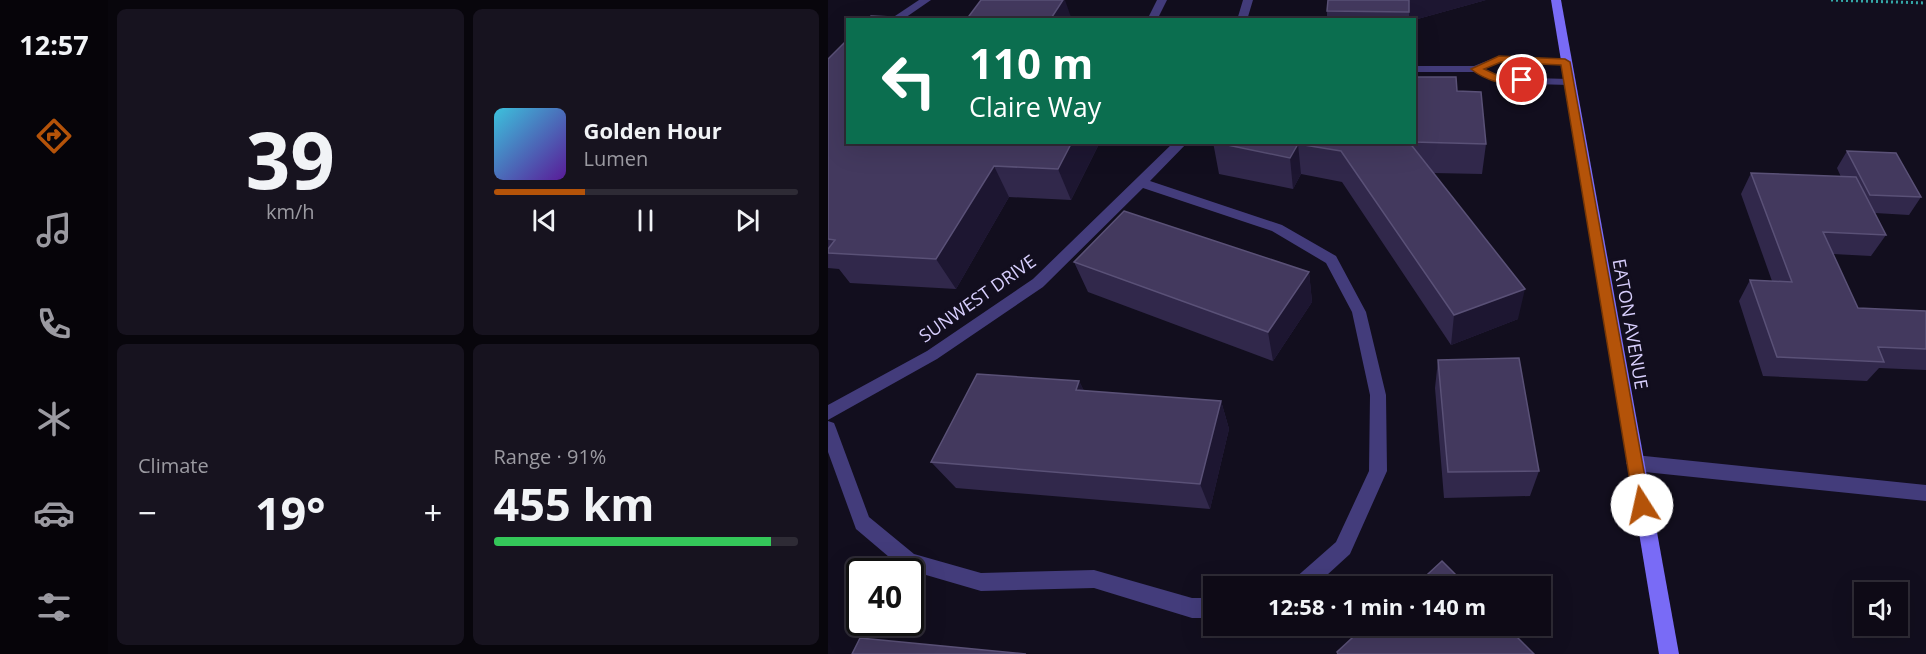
<!DOCTYPE html>
<html lang="en">
<head>
<meta charset="utf-8">
<style>
  :root { --surface:#0e0a16; --page:#17131f; --text:#f1f3f6; --muted:#9b9aa1; --line:#2e2b35; --accent:#b45309 }
  body { margin:0; font-family:"Open Sans",sans-serif; background:var(--page); color:var(--text); height:100vh; display:flex; flex-direction:column; font-size:22px; white-space:nowrap }
  * { box-sizing:border-box; margin:0 }
  p { font-size:20px; color:var(--muted) }
  .icon { flex:none; width:33px; height:33px; fill:none; stroke:currentColor; stroke-width:2; stroke-linecap:round; stroke-linejoin:round }
  .map { position:relative; flex:1; overflow:hidden }
  .panel { display:flex; flex-direction:column; gap:9px; padding:9px; background:#08060c; width:720px }
  .panel>* { flex:none }
  .banner { position:absolute; left:18px; top:18px; width:570px; height:126px; border-radius:0px; box-shadow:0 6px 24px #0002,0 0 0 2px var(--line); background:#0b6e4f; color:#fff; overflow:hidden }
  .buttons { position:absolute; left:1026px; top:582px; display:grid; gap:12px }
  .buttons a { display:grid; place-items:center; width:54px; height:54px; border-radius:0px; background:var(--surface); box-shadow:0 6px 24px #0002,0 0 0 2px var(--line); font-size:30px }
  .speed { position:absolute; left:18px; top:558px; display:flex; gap:12px; font-size:30px; font-weight:700; text-align:center }
  .speed>* { display:grid; place-content:center; width:78px; height:78px; border-radius:50%; background:var(--surface); box-shadow:0 6px 24px #0002,0 0 0 2px var(--line); line-height:1 }
  .speed .limit { border:3px solid #111; border-radius:9px; background:#fff; color:#111 }
  .pin { position:absolute; display:grid; place-items:center; width:51px; height:51px; color:#fff; margin:-26px; border:3px solid #fff; border-radius:50%; box-shadow:0 2px 6px #0007 }
  .me { position:absolute; width:66px; margin:-33px; rotate:350deg; stroke-linejoin:round; filter:drop-shadow(0 0 4px #0008) }
  .turn { display:flex; align-items:center; gap:21px; height:126px; padding:0 24px; font-size:27px }
  .turn .icon { width:78px; height:78px; stroke-width:2.5 }
  .turn b { display:block; font-size:42px; line-height:51px }
  .big { font-size:45px; font-weight:700; line-height:1.1 }
  .panel .widget { flex:1; display:flex; flex-direction:column; justify-content:center; gap:9px; min-width:0; padding:0 21px; border-radius:9px; background:var(--page) }
  .panel .dial { align-items:center; gap:0 }
  .dial b { font-size:78px; line-height:1 }
  .song { display:flex; align-items:center; gap:18px }
  .cover { width:72px; height:72px; border-radius:9px; background:linear-gradient(135deg,hsl(190 70% 55%),hsl(270 70% 35%)) }
  .played { height:6px; border-radius:3px; background:linear-gradient(90deg,var(--accent) 30%,var(--line) 30%) }
  .keys { display:flex; justify-content:space-around; direction:ltr }
  .heat { display:flex; justify-content:space-between; align-items:center; font-size:33px; direction:ltr }
  .charge { height:9px; border-radius:4px; background:linear-gradient(90deg,#34c759 91%,var(--line) 0) }
  .panel .tiles { flex:1; display:grid; gap:9px; grid-template-columns:repeat(2,1fr) }
  .trip { position:absolute; left:375px; top:576px; width:348px; height:60px; border-radius:0px; background:var(--surface); box-shadow:0 6px 24px #0002,0 0 0 2px var(--line); font-weight:700; line-height:60px; text-align:center }
  main { display:flex; flex:1; min-height:0 }
  .menu { display:flex; flex-direction:column; width:108px; justify-content:space-around; align-items:center; background:#060409; color:var(--muted) }
  .menu .icon { width:42px; height:42px }
  .menu .current { color:var(--accent) }
  .menu b { font-size:27px; color:var(--text) }
  .map>svg:first-child { display:block }
</style>
</head>
<body>
<main>
<nav class="menu">
<b>12:57</b>
<svg class="icon current" aria-label="directions" viewBox="0 0 24 24"><path d="M12 3l9 9-9 9-9-9zM9 14v-3h6M13 9l2 2-2 2"/></svg>
<svg class="icon" aria-label="music" viewBox="0 0 24 24"><path d="M9 18V5l10-2v13"/><circle cx="6" cy="18" r="3"/><circle cx="16" cy="16" r="3"/></svg>
<svg class="icon" aria-label="phone" viewBox="0 0 24 24"><path d="M5 4h4l2 5-3 2q2 4 5 5l2-3 5 2v4C11 20 4 13 5 4z"/></svg>
<svg class="icon" aria-label="climate" viewBox="0 0 24 24"><path d="M12 3v18M4 7l16 10M4 17L20 7"/></svg>
<svg class="icon" aria-label="car" viewBox="0 0 24 24"><path d="M5 17H2v-5l4-1 3-4h7l3 4 3 1v5h-3M9 17h6M6 11h13"/><circle cx="7" cy="17" r="2"/><circle cx="17" cy="17" r="2"/></svg>
<svg class="icon" aria-label="filters" viewBox="0 0 24 24"><path d="M4 7h16M4 17h16"/><circle cx="9" cy="7" r="2"/><circle cx="15" cy="17" r="2"/></svg>
</nav>
<section class="panel">
<div class="tiles">
<div class="widget dial"><b>39</b><p>km/h</p></div>
<div class="widget">
<div class="song"><i class="cover"></i><div><b>Golden Hour</b><p>Lumen</p></div></div>
<div class="played"></div>
<div class="keys"><svg class="icon" aria-label="previous" viewBox="0 0 24 24"><path d="M18 5L8 12l10 7zM5 5v14"/></svg><svg class="icon" aria-label="pause" viewBox="0 0 24 24"><path d="M8 5v14M16 5v14"/></svg><svg class="icon" aria-label="next" viewBox="0 0 24 24"><path d="M6 5l10 7-10 7zM19 5v14"/></svg></div>
</div>
<div class="widget"><p>Climate</p>
<div class="heat"><a>−</a><b class="big">19°</b><a>+</a></div>
</div>
<div class="widget"><p>Range · 91%</p><b class="big">455 km</b><div class="charge"></div></div>
</div>
</section>
<div class="map">
<svg width="1098" height="654" viewBox="0 0 1098 654">
  <rect width="100%" height="100%" fill="#120e1e"/>
  <g fill="none" stroke-linecap="round" stroke-linejoin="round">
    <!-- path -->
    <path stroke="#35a8a9" stroke-width="3" stroke-dasharray="2 3" stroke-linecap="butt" d="M1003 0 1098 3"/>
    <!-- lane -->
    <path fill="#433c7b" fill-rule="evenodd" d="M807 455 1098 485V501L807 471 801 468 798 463 801 458Z"/>
    <!-- street -->
    <path fill="#433c7b" fill-rule="evenodd" d="M91 0H103L74 20H61Z
      M329 0H339L329 20H319Z
      M415 0H425L419 20H409Z
      M671 56 737 59 742 62 737 65 672 62 657 69 674 77 741 79 747 82 741 85 672 83 646 72H586V66H646Z
      M346 142H360L322 181 454 225 508 256 538 312 558 395 559 471 522 554 487 586H463L466 579 508 542 541 471 542 395 524 312 498 263 444 231 315 188 215 287 109 359 0 420V405L99 351 205 279Z
      M0 421 6 423 8 428 41 517 86 554 153 573 266 570 364 598H386V618H364L266 588 153 591 74 568 28 529 0 452Z"/>
    <!-- secondary -->
    <path fill="#796bf6" fill-rule="evenodd" d="M723 0H733L851 654H831Z"/>
  </g>
  <!-- wall -->
  <path fill="#31284b" d="M658 0 586 20H499V11Z
    M0 59 20 142H272L243 200 181 197 128 289 22 283 11 269 0 268Z
    M385 142H586L658 144 654 174 605 173 690 319 623 345 514 182 473 174 465 189 391 174Z
    M1019 151 1093 197 1081 215 1047 213 1058 235 1043 256 1005 254 1030 308 1098 311V370L1051 368 1039 381 935 376 911 301 922 280 944 281 913 194 923 173 1013 177 1009 168Z
    M246 262 481 272 484 302 445 361 260 292Z
    M610 360 711 471 702 496 616 498 607 388Z
    M251 381 256 391 393 401 401 429 382 509 128 488 103 462Z"/>
  <!-- shaded-wall -->
  <path fill="#1d1631" d="M235 0H237L244 20H222Z
    M581 0H658L586 20H581Z
    M244 142H272L243 200 230 169Z
    M470 144 473 174 465 189 462 158Z
    M166 166 181 197 128 289 108 259Z
    M481 272 484 302 445 361 440 332Z
    M697 289 690 319 623 345 626 315Z
    M251 381 266 410 248 390Z
    M393 401 401 429 382 509 372 484Z"/>
  <!-- building -->
  <path fill="#43395e" stroke="#5a5177" stroke-width="1.5" d="M153 0H235L222 20H138Z
    M500 0H581V12L499 11Z
    M43 16 131 20H39Z
    M20 39V142H244L230 169 166 166 108 259 0 253V249L7 240 0 239V59Z
    M586 77H628L629 91 653 92 658 144 586 142Z
    M385 142H581L697 289 626 315 513 151 470 144 462 158Z
    M1019 151 1068 153 1093 197 1042 195Z
    M923 173 1028 177 1058 235 995 232 1030 308 1098 311V349L1050 347 1056 362 949 357 922 280 964 282Z
    M296 211 481 272 440 332 246 262Z
    M691 358 711 471 620 472 610 360Z
    M149 374 251 381 248 390 393 401 372 484 103 462Z
    M614 561 639 586H587Z
    M537 626H678L706 654H510L509 652Z
    M32 638 198 654H24Z"/>
  <!-- route -->
  <path fill="#b45309" stroke="#753606" stroke-width="1.5" d="M671 56 737 59 742 62 822 505 820 511 814 513 809 511 806 505 733 65 673 62 656 69 673 77 698 78 700 80C685 91 655 79 643 69Z"/>
  <g text-anchor="middle" dominant-baseline="central" stroke-width="6" stroke-linejoin="round" paint-order="stroke">
    <!-- street labels -->
    <g font-size="18" fill="#d7cefc" stroke="#120e1e">
      <text transform="translate(149 298) rotate(-35)">SUNWEST DRIVE</text>
      <text transform="translate(803 324) rotate(80)">EATON AVENUE</text>
    </g>
  </g>
</svg>
<div class="buttons">
<a><svg class="icon" aria-label="sound" viewBox="0 0 24 24"><path d="M4 9h4l5-4v14l-5-4H4zM17 9q2 3 0 6"/></svg></a>
</div>
<div class="speed"><div class="limit">40</div></div>
<div class="pin" style="left:694px;top:80px;background:#d93025"><svg class="icon" aria-label="arrive" viewBox="0 0 24 24"><path d="M6 21V4h12l-3 4 3 4H6"/></svg></div>
<svg class="me" style="left:814px;top:505px" viewBox="-20 -20 40 40"><circle r="19" fill="#fff"/><path d="M0-13L10 11 0 6-10 11z" fill="#b45309"/></svg>
<div class="trip">12:58 · 1 min · 140 m</div>
<div class="banner">
<div class="turn"><svg class="icon" aria-label="left" viewBox="0 0 24 24"><path d="M17 20v-9H6M10 6l-5 5 5 5"/></svg><div><b>110 m</b>Claire Way</div></div>
</div>
</div>
</main>
</body>
</html>
